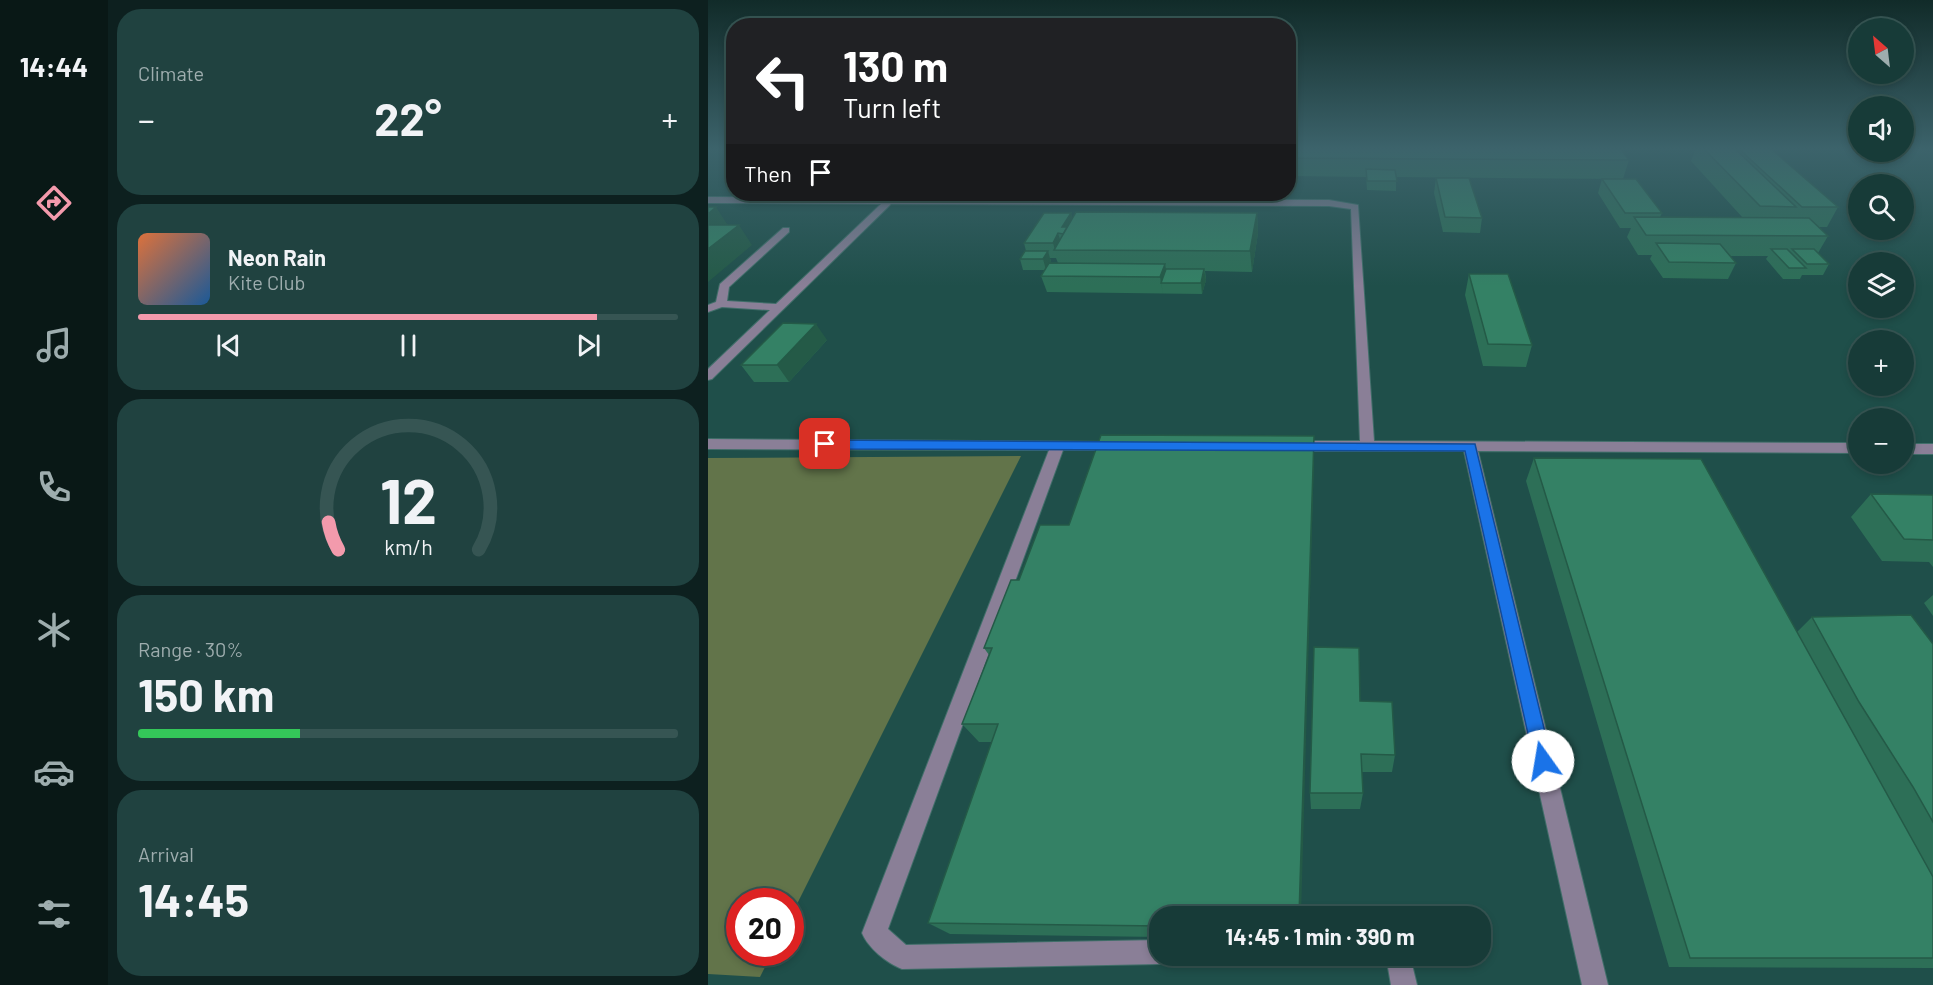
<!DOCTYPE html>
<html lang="en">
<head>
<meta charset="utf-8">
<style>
  :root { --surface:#173b38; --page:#204240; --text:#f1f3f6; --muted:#9eadae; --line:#365553; --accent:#f39aac }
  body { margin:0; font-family:Barlow,sans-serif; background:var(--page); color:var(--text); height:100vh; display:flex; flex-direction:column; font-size:22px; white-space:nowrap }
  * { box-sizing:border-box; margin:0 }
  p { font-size:20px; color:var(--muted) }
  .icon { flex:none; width:33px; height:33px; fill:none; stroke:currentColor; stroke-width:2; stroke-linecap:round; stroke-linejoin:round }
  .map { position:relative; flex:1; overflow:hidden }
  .details { display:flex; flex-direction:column; gap:9px; padding:9px; background:#0d201f; width:600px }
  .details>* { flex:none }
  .banner { position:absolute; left:18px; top:18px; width:570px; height:183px; border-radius:24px; box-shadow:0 3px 9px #0003,0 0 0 2px var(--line); background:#202124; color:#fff; overflow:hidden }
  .needle { width:39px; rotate:332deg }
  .fabs { position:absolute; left:1140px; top:18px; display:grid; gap:12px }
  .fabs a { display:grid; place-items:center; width:66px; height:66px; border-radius:50%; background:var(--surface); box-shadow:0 3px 9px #0003,0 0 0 2px var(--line); font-size:30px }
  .speed { position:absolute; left:18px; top:888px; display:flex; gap:12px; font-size:30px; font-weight:700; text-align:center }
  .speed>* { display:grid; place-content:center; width:78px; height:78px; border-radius:50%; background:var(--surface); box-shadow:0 3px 9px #0003,0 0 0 2px var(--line); line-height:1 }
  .speed .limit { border:9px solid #d22; background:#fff; color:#111 }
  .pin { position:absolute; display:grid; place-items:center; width:51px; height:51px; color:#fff; margin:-26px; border-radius:12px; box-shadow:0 3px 9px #0006 }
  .me { position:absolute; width:66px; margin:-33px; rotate:347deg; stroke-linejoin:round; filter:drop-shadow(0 0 4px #0008) }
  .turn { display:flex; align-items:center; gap:21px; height:126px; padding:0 18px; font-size:27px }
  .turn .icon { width:78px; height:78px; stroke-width:2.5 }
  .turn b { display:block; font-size:42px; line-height:51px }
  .then { display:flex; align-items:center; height:57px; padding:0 18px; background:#0003; gap:12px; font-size:22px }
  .big { font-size:45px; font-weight:700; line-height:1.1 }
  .details .card { flex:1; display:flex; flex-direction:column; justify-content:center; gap:9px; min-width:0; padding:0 21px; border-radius:24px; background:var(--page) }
  .details .dial { align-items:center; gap:0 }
  .dial svg { height:156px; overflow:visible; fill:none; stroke:var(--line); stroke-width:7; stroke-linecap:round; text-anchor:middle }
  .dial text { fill:var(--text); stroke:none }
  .song { display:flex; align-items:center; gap:18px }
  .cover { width:72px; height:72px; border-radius:9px; background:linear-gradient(135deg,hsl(20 70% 55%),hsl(210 70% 35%)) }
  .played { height:6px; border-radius:3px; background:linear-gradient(90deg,var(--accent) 85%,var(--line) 85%) }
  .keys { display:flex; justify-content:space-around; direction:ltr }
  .heat { display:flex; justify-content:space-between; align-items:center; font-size:33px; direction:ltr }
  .charge { height:9px; border-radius:4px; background:linear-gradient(90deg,#34c759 30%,var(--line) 0) }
  .trip { position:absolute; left:441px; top:906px; width:342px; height:60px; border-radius:24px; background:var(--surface); box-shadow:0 3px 9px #0003,0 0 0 2px var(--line); font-weight:700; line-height:60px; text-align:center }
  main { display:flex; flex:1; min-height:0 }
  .menu { display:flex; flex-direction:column; width:108px; justify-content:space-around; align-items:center; background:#091816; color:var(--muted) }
  .menu .icon { width:42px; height:42px }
  .menu .on { color:var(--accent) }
  .menu b { font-size:27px; color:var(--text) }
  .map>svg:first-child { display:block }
</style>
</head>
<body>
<main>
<nav class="menu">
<b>14:44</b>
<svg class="icon on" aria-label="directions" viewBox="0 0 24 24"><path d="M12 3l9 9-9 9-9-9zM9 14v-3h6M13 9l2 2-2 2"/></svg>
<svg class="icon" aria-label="music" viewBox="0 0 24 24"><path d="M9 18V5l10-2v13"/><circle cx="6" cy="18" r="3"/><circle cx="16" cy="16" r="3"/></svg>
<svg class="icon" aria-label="phone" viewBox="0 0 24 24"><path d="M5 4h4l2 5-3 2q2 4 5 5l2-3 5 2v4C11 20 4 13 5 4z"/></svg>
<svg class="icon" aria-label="climate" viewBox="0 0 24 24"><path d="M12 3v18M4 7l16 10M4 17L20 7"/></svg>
<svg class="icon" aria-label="car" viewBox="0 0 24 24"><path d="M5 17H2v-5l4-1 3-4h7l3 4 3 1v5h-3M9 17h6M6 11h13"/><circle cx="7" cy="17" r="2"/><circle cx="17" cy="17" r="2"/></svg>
<svg class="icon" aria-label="filters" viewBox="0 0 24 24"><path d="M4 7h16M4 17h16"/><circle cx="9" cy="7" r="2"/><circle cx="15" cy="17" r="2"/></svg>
</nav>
<section class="details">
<div class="card"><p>Climate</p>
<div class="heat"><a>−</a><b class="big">22°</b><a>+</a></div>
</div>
<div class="card">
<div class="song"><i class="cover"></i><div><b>Neon Rain</b><p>Kite Club</p></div></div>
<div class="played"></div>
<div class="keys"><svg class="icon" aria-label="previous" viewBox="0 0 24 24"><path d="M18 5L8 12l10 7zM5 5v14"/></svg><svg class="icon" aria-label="pause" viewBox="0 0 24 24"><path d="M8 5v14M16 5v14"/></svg><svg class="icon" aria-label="next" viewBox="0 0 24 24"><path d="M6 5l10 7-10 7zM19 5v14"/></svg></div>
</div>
<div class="card dial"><svg viewBox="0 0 100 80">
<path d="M14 69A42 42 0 1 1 86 69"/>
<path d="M14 69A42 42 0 0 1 9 55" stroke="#f39aac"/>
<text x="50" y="56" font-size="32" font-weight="700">12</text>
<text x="50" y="72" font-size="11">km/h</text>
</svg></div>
<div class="card"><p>Range · 30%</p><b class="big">150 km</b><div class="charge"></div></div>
<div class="card"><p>Arrival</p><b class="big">14:45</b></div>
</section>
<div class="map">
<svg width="1225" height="985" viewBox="0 0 1225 985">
  <rect width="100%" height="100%" fill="#1f4f4a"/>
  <!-- green -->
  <path fill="#62744a" d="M313 456 83 916 82 902H32V952L64 953 52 977 0 974V458Z"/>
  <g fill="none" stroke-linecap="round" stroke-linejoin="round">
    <!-- minor casing -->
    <g stroke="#406e69" stroke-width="2">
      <path id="minor" d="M185 194 189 198 621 200 650 205 666 441 1150 443V453L770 451 900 985H874L756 451H588L581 446 588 441H652L643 209 621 206 183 204 4 379 0 380V369L62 310 14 307 0 312V305L8 302 12 284 75 228H81V232L21 287 19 301 68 304 173 204 0 203V197L179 198Z
        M0 439 413 442 415 445 413 448 408 450H355L180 929 198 945 452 940V956H463L461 961 452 964 194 969C179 963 160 948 154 933L341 450 0 449Z
        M1196 444H1225V454H1196Z
        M678 956H702L709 985H683Z"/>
    </g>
    <!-- minor -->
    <use href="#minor" fill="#8a7f97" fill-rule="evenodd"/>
  </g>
  <!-- wall -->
  <path fill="#2d6f57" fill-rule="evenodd" d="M580 148 921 160 915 179 688 177V191L659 190 658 177 580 176Z
    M988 148H1062L1130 207 1119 227H1110L1120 236 1110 253 1121 264 1115 275H1094L1092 279H1075L1058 259 1060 256H1022L1028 263 1020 279 955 278 942 259 944 255H930L919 237 923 228H912L890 193 894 179 954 213 952 217 1035 218 983 161Z
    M728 178 774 218 772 233 735 232 726 193Z
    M363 213 364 218 549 213 550 233 544 272 497 271 498 280 494 294 339 292 333 276 337 270H315L312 259 318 251 316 243ZM342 258H348L350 263H342L343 262Z
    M761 274 824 345 818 367 775 366 757 295Z
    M119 340 81 382H46L33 365Z
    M606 436V459L452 916V937L242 934 220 923 284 742H271L254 724 281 655 276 648 311 580 361 525Z
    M826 458 1089 632 1104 617 1225 644V968L961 967 818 481Z
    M1163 494 1225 495V567L1221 562 1174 561 1143 517Z
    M1225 595V616L1216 603Z
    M652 701 687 755 684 772H654L655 793 652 809H603L602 793Z"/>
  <!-- shaded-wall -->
  <path fill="#245a47" d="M8 207 21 227 0 244V214Z
    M363 213 367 228 354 227Z
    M549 213 550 233 544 272 542 251Z
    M31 225 44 245 0 282V249Z
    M350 233 355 249 347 250 345 243Z
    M340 251 343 262 338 270 335 259Z
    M457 264 460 279 453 283 455 293 452 277Z
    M496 269 498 280 494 294 493 283Z
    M108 324 119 340 81 382 69 365Z
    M606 436V459L593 916H591Z"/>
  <!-- building -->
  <path fill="#348165" stroke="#245a47" stroke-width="1.5" d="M580 148H912L921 160 580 158Z
    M995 148H1026L1088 207 1052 206Z
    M1030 148H1062L1130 207H1094Z
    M658 169 687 170 689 181H659Z
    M728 178H761L774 218 737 217Z
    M894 179H928L954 213H917Z
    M0 207H8L0 214Z
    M368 212 549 213 542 251 346 250Z
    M336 213H363L354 227H359L355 234 350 233 345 243H316Z
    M926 217 1101 218 1120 236 938 235Z
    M0 225H31L0 249Z
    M948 243 1012 244 1028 263 961 262Z
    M1063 249H1079L1098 268H1081Z
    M1084 249H1106L1121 264H1099Z
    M317 251H340L335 259H312Z
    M341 263 457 264 452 277 333 276Z
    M458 269H496L493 283H453Z
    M761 274H800L824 345 780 344Z
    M75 323 108 324 69 365H33Z
    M393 435 606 436 591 916H452V926L220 923 290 724H254L284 648H276L303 580H311L332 525H361Z
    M826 458 993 459 1225 877V958H982Z
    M1163 494 1225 495V540L1196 539Z
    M1203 615 1225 644V822L1205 787 1151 702 1104 617Z
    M606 647 651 648 652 701 684 702 687 755 653 754 655 793H602Z"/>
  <!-- sky -->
  <linearGradient id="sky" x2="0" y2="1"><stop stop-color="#112b29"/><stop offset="0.52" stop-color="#3c636b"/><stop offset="1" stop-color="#3c636b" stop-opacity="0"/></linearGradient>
  <rect width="1225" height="286" fill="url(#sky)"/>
  <!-- route -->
  <path fill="#1a73e8" stroke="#114b97" stroke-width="1.5" d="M117 440 767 444 844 761 842 767 835 770 828 767 826 761 757 451 117 449 110 444Z"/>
</svg>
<div class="fabs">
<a><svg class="needle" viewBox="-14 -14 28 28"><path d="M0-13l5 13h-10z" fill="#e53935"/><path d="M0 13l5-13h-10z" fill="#9eadae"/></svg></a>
<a><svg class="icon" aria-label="sound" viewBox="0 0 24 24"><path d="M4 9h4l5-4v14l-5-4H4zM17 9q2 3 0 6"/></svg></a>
<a><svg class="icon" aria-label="search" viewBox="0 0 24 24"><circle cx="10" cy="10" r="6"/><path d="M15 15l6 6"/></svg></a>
<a><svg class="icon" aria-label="layers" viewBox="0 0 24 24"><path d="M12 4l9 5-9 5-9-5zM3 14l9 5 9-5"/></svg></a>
<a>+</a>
<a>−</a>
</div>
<div class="speed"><div class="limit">20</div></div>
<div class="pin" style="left:117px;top:444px;background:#d93025"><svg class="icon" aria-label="arrive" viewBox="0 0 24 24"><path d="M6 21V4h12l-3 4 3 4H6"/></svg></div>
<svg class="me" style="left:835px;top:761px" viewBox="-20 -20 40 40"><circle r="19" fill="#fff"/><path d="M0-13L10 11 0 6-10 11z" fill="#1a73e8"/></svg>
<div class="trip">14:45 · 1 min · 390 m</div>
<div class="banner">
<div class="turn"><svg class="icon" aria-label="left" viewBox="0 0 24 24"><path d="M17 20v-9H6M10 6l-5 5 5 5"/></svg><div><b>130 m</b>Turn left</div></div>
<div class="then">Then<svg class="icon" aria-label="arrive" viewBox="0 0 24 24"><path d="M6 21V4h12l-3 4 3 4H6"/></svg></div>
</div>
</div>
</main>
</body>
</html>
